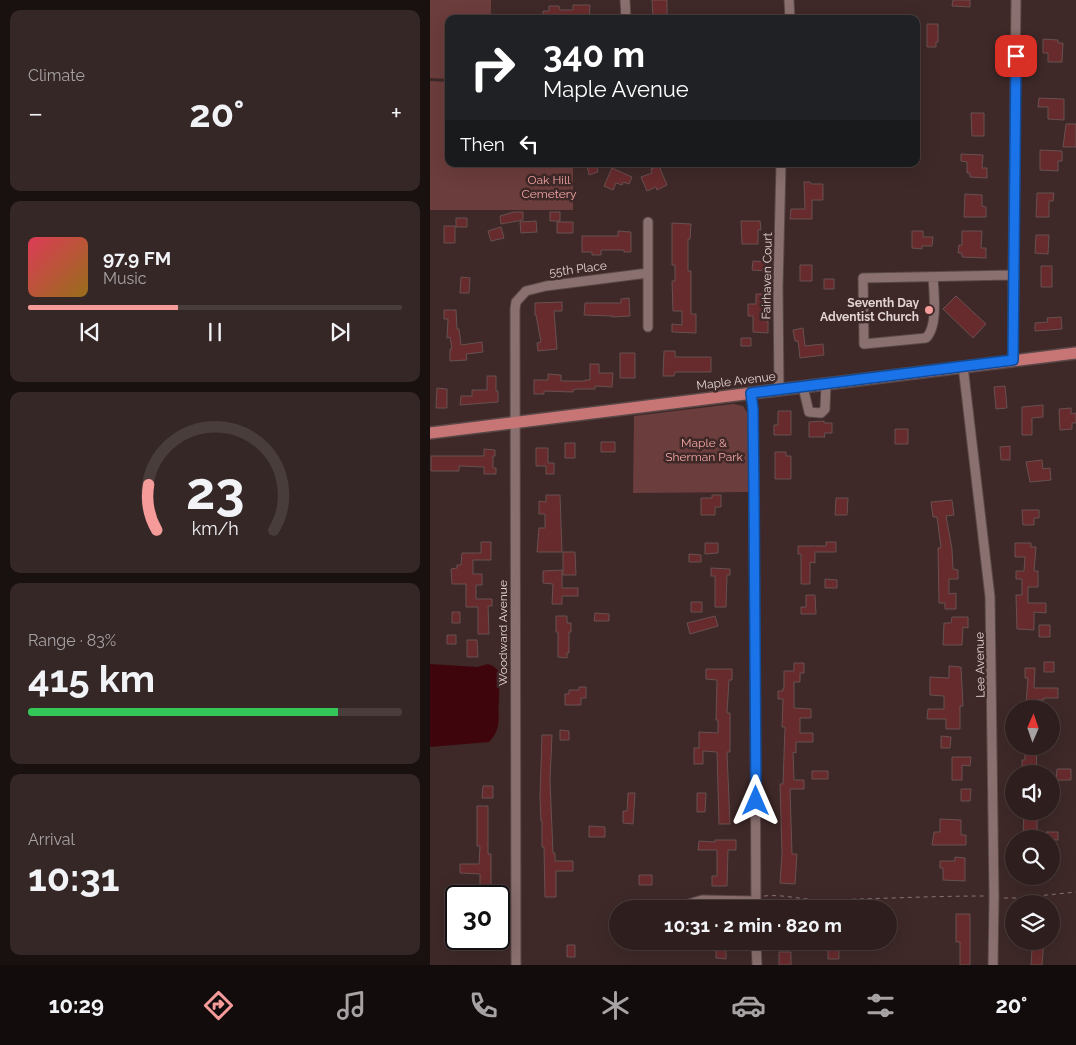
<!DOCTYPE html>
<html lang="en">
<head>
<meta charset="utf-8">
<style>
  :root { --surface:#2e1f1e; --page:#362727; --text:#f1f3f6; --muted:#a7a2a4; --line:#493d3c; --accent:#f59b9a }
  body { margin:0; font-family:Raleway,sans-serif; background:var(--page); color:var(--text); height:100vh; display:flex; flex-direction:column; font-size:19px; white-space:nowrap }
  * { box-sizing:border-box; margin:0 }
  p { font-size:16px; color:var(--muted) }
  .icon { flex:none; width:28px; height:28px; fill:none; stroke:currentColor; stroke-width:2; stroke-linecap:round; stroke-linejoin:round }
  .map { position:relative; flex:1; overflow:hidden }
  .sheet { display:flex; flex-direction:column; gap:10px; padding:10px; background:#191110; width:430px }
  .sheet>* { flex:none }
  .top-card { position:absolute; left:15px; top:15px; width:475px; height:152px; border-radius:10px; box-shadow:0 5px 20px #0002,0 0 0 1px var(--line); background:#202124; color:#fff; overflow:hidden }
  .needle { width:32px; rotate:2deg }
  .buttons { position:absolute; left:575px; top:700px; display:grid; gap:10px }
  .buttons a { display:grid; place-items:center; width:55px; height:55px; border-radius:50%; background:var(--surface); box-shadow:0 5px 20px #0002,0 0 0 1px var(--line); font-size:25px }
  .speed { position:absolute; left:15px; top:885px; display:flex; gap:10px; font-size:25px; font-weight:700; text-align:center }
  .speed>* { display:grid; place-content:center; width:65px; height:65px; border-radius:50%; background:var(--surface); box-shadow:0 5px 20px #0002,0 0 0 1px var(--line); line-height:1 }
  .speed .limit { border:2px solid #111; border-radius:8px; background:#fff; color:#111 }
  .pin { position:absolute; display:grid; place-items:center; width:42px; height:42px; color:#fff; margin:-21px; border-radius:10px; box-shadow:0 2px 8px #0006 }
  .me { position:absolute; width:55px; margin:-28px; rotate:0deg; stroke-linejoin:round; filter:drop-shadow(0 0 4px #0008) }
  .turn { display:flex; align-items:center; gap:18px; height:105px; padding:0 15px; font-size:22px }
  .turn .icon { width:65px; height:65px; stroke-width:2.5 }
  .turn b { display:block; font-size:35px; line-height:42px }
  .then { display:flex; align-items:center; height:48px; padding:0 15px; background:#0003; gap:10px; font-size:19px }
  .big { font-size:38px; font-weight:700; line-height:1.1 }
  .sheet .card { flex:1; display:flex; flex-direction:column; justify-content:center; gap:8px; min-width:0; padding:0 18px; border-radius:10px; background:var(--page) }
  .sheet .dial { align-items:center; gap:0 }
  .dial svg { height:130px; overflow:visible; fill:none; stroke:var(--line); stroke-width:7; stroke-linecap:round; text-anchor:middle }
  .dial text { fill:var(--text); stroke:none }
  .song { display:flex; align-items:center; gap:15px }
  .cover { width:60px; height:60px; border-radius:8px; background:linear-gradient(135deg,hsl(350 70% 55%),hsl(40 70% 35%)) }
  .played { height:5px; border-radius:2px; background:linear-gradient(90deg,var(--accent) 40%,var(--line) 40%) }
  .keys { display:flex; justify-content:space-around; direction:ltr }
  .heat { display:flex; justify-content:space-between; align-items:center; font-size:28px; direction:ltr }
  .charge { height:8px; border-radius:4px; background:linear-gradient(90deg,#34c759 83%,var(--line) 0) }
  .trip { position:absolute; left:179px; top:900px; width:288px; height:50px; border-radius:25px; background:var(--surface); box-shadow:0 5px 20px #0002,0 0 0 1px var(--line); font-weight:700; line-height:50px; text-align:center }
  .tabs { display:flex; height:80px; justify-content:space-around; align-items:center; background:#120c0c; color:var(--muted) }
  .tabs .icon { width:35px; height:35px }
  .tabs .active { color:var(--accent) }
  .tabs b { font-size:22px; color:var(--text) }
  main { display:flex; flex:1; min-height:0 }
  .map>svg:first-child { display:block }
</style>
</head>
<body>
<main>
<section class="sheet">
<div class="card"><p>Climate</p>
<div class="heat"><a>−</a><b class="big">20°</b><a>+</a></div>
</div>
<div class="card">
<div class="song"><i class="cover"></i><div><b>97.9 FM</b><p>Music</p></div></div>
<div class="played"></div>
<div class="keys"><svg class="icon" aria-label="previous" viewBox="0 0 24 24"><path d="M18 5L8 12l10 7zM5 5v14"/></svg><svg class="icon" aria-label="pause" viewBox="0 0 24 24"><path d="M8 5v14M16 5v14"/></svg><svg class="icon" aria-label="next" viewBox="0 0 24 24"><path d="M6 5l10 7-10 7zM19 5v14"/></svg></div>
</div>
<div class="card dial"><svg viewBox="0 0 100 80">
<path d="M14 69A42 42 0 1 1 86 69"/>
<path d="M14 69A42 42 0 0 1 9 41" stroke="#f59b9a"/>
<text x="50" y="56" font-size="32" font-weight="700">23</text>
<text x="50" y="72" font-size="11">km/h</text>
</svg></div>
<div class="card"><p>Range · 83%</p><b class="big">415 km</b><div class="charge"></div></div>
<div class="card"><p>Arrival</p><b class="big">10:31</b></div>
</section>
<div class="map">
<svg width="646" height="965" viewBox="0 0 646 965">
  <rect width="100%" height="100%" fill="#3e2928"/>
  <!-- green -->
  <path fill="#6b3d3c" d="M0 0H61V19H19V79L0 78Z
    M0 81 19 82V164H143V210H0Z
    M303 404 313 406 318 414 320 492 203 493 204 416Z"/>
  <!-- water -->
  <path fill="#3f050c" d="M0 664 47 667 58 664 63 666 70 672C70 681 69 690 69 700 67 718 73 727 59 742L0 747Z
    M412 903 426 909H346L351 905 357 904 401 905Z"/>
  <!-- building -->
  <path fill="#672b2d" stroke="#685050" d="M222 0H237V19H223Z
    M523 0H540V7L522 6Z
    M143 5H160L159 19H140V16H113V11H119V6H129L130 10H143Z
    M497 24H508V42H506V47H497Z
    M613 39 628 40V43H633L632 62H618V53H613Z
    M609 98 634 99V120L618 119V107H608Z
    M541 113H554V136H542Z
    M636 124H646V147H633Z
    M610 150 632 151V161H628V171L610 170Z
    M531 154 553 155 552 168H557V178L540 177V173H537V162L531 161Z
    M166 164 168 172 159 175 157 166Z
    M229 166 237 185 227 190 226 187 217 191 211 177 222 173 221 169Z
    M182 168 202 177 199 184 193 182 192 185 186 183 183 190 174 186Z
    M374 182H380L381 184H393V200H382V219H360L361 209H375Z
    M607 193H624L623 201H619V217H606Z
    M535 194 552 195V206L556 207V217H534Z
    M84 212H93V220L71 224 70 216Z
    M120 212H130V221H120Z
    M26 218H37V227H26Z
    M106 221 107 232 91 233 90 222Z
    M311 221H330L331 230H328V244H312Z
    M127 222H143V233H127Z
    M242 223 261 224 260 239H258V271H261V314H266V333L242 332V324L252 325V311H243L242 281H245V265H242Z
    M14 226H25V243H14Z
    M71 227 74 238 61 241 58 231Z
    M188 231 201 232V252H194V250H171V255H162V252H152V236H188Z
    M482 231H493V237H503L502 246H492V249L482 248Z
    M532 231H552L551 248H556V258L532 257V253H528L529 245H532Z
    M606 235H619L618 254 605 253Z
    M323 261 338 262V271L322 270Z
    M370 265H382V281H370Z
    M611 266H622V287H611Z
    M31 277 40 278 39 293H30Z
    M394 279H404V289H394Z
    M326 294H336V321H338V333L323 332V316H318V304H326Z
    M526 296 556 324 543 338 513 309Z
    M199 298 200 316 182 317V316L154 315 155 303H191V299Z
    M132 302V311H124L127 349 108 351 107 343 111 342 106 315H105V303Z
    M14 310H26L27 329H29L31 345 52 342 53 352 36 354 37 360 20 361V349H22L20 337 17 338 18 319H14Z
    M631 317 632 329 605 331V323L618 322 617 318Z
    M373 328 375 346 393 344 394 355 370 358 368 341H365L363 330Z
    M311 338H321V346H311Z
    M234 351H245V357H281V372H245L244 376H233Z
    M190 353H205V378H190Z
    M160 364H169V373H183L182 387 165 386V389H148L143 390V392L114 391V394H104V380H118V374L131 375V381H155V380H160Z
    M57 376H66V391H68V402L30 405 31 396H42V390H57Z
    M575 386 577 408 566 409 564 387Z
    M7 388 17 389V408H6Z
    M613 405V417L602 418V435H592V407Z
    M641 408V414L646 413V423H642V429L630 430 629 409Z
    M348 411H361V435H344V425H348Z
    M394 421V423H402V433H394L395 437H379V422Z
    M465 429H478V444H465Z
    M171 442H185V452H171Z
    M135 443H145V458H135Z
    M580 446V460H571L570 447Z
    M106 448H118V463H124V474H116V466H106Z
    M54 449 65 450V456H63V468H66V474H54V467L29 466V471H1V456H54Z
    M345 452H356V456H361V479H345Z
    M612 460 613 469 620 468 621 480 600 482 596 462Z
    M116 495H130L132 552H107L109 528H115V514H109V501L116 502Z
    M282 495H291V507H285V515H271V498H282Z
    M406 498H418L417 515H405Z
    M522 500 524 515 516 516 522 549 523 569 528 570V579H519V594L526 593V609H515V603H509L508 548H511L507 517H503L501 502Z
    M592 510H609V518H604V525H593Z
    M51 542H61V560H43V574H52V585H46V599H62V606H58L59 634H48V607H36V584H22L21 569 27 568V565H31L32 553H51Z
    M396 542H406V552H385V563L380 562V584H371V554H368V546H396Z
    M275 543H288V553L275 554Z
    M585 543H601V547H606L604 571H608V587H598V603H616V613L604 612V630L587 629 586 595H592V579H586V571H594L595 557H585Z
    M133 552H145L146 575H133Z
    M259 554 271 555V562H259Z
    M281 568 300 569V575H297L296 607H285V576H281Z
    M132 570V588H148V596H132V604H122L123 584 113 583V571Z
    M395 579 407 580V588H395Z
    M376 595H385L386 614H371V607H376Z
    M261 602H272V612H261Z
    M22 612H30V623H22Z
    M165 613 179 614V621H164Z
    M126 616H137V623H141V632H139V653H137V658L128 657V632H126Z
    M285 616 288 626 260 634 257 623Z
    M522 617H538V628L533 627 532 645H513L514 623H521Z
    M609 625H620V637H609Z
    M17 635H26V644H17Z
    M37 640H47L48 657H37Z
    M614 662H624V672H614Z
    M364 663H374V673H370V682H364V708L381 709V718H370V733H383V742H366V753L363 752 364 780H374V789H360L362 854H367L365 884 350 883 352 853 350 784H353L355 727H352L353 699H348V691H353V688H354V671H364Z
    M519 666 531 667 533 706H530V729H516V719H497L498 709H514V696L500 695V677L519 678Z
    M595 668H605L604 688H628V698H614V700H607V703H596L598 678H595Z
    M276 669H302V680H299L297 713H300V752H297L300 824H289L287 752 273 751V764H264V748H269V732L288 733V720H286L287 680 276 679Z
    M149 687H156V698H151V705H135V694H139V690H149Z
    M130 730 139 731V740H130Z
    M112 735H122L120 780 123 853H125V861H143V871H126V897H115L114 847H112V821H111L110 797Z
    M511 736 521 737 520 748H511Z
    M595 746H606L607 773H592V760H595Z
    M522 757H541L540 766 532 765V780H522Z
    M627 769H641V780H626Z
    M382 771H398V779H382Z
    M53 786H63V798H52Z
    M531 789H541L540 801H531Z
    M198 793H205L203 824 193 823V811H197Z
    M267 793H276L275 812H267Z
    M47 806H58V854H61V894H39V896H27V887H50V874L30 873V864H49L50 846H47Z
    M594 811H609V820H607V837H593Z
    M510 819 531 820V835H536V845H502L504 832H510Z
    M159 826 175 827V837H159Z
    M616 832H628V840L616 839Z
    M285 840H306V850H298L297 886H282V876H287V850H268L269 841 285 842Z
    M525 857 535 858V881L513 880V868H510V861H525Z
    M209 875H222V885H209Z
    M526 914H540V965H530V942H526Z
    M594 941H614L612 965H601L602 949 594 948Z
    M137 945H145V957H137Z
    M286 946H296V959L286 958Z
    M398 950H409V959H398Z
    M349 952H361V965H349Z"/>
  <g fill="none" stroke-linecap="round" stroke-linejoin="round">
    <!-- minor casing -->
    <g stroke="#594847" stroke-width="11">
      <path id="minor" d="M195 0 196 19
        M359 0 360 19
        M503 277C504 293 508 327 496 338L434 344 433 278 583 275
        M218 327V222
        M583 360V275L586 0
        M533 366 560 597 564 897 563 965
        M373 387 379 412 391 413 395 409 396 384
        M349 390 348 288 351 164
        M321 393 323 409 324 496 326 909
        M255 905 272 900 326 901
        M326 941 327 965
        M86 965 85 309 86 302 96 291 116 286 218 273"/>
    </g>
    <!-- major casing -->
    <g stroke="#594847" stroke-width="14">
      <path id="major" d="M0 433 646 353"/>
    </g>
    <!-- path -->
    <path stroke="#867473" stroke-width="1" stroke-dasharray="4 4" stroke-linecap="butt" d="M334 896C354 894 372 900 392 900 446 899 500 896 555 896
      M574 898H588L646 892"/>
    <!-- minor -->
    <use href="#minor" stroke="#8a706f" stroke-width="9"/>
    <!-- major -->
    <use href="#major" stroke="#c87576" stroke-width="11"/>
  </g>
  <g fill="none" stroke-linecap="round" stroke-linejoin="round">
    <!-- route casing -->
    <g stroke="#114b97" stroke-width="12">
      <path id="route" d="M326 801 324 496 323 409 321 393 583 360 586 56"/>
    </g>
    <!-- route -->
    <use href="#route" stroke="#1a73e8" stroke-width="9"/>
  </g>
  <!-- markers -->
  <circle fill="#f59b9a" stroke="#3e2928" stroke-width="2" cx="499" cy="310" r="5"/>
  <g text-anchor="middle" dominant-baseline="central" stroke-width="5" stroke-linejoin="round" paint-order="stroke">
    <!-- park labels -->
    <g font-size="12" fill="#f5a7a5" stroke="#3e2928">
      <text x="119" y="180">Oak Hill<tspan x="119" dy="14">Cemetery</tspan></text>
      <text x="274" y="443">Maple &amp;<tspan x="274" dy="14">Sherman Park</tspan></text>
    </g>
    <!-- street labels -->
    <g font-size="12" fill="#e2d4d3" stroke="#3e2928">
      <text transform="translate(148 269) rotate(-7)">55th Place</text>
      <text transform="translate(337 276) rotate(-89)">Fairhaven Court</text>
      <text transform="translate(306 381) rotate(-7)">Maple Avenue</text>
      <text transform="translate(73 633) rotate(-90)">Woodward Avenue</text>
      <text transform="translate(550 665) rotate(-91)">Lee Avenue</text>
    </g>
    <!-- poi labels -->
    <g font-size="12" font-weight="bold" fill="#e2d4d3" stroke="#3e2928" text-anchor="end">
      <text x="489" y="303">Seventh Day<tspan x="489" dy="14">Adventist Church</tspan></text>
    </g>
  </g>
</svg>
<div class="buttons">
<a><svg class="needle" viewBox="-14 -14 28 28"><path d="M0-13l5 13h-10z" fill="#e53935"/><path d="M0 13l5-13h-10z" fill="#a7a2a4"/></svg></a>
<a><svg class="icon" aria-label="sound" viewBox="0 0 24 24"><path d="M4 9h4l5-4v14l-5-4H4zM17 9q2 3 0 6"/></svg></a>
<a><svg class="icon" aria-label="search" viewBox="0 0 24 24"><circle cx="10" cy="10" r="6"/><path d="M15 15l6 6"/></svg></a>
<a><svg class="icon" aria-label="layers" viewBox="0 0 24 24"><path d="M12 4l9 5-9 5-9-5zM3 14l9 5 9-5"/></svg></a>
</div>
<div class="speed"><div class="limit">30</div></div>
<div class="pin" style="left:586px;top:56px;background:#d93025"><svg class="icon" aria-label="arrive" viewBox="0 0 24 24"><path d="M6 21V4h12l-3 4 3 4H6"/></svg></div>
<svg class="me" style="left:326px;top:801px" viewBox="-20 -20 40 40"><path d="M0-17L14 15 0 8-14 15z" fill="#1a73e8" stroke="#fff" stroke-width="4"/></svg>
<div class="trip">10:31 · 2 min · 820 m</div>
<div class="top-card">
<div class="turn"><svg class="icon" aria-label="right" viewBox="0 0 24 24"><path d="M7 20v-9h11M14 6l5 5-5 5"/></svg><div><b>340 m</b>Maple Avenue</div></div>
<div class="then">Then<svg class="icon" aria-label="left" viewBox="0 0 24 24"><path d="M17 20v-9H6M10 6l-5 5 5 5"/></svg></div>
</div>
</div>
</main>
<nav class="tabs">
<b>10:29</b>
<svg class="icon active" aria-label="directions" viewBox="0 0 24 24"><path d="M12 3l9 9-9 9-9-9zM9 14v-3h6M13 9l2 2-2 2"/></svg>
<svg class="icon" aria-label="music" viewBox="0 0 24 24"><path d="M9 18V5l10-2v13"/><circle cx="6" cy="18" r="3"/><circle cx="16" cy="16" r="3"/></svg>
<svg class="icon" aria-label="phone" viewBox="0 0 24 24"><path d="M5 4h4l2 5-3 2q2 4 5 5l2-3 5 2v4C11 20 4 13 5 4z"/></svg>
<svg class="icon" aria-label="climate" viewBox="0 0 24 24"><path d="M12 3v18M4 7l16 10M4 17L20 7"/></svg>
<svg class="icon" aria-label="car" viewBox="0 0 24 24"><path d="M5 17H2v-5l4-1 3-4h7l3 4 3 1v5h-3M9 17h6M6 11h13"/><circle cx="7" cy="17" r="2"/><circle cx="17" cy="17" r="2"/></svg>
<svg class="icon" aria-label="filters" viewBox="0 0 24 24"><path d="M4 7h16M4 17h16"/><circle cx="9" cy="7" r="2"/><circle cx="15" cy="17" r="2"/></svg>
<b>20°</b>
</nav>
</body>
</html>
